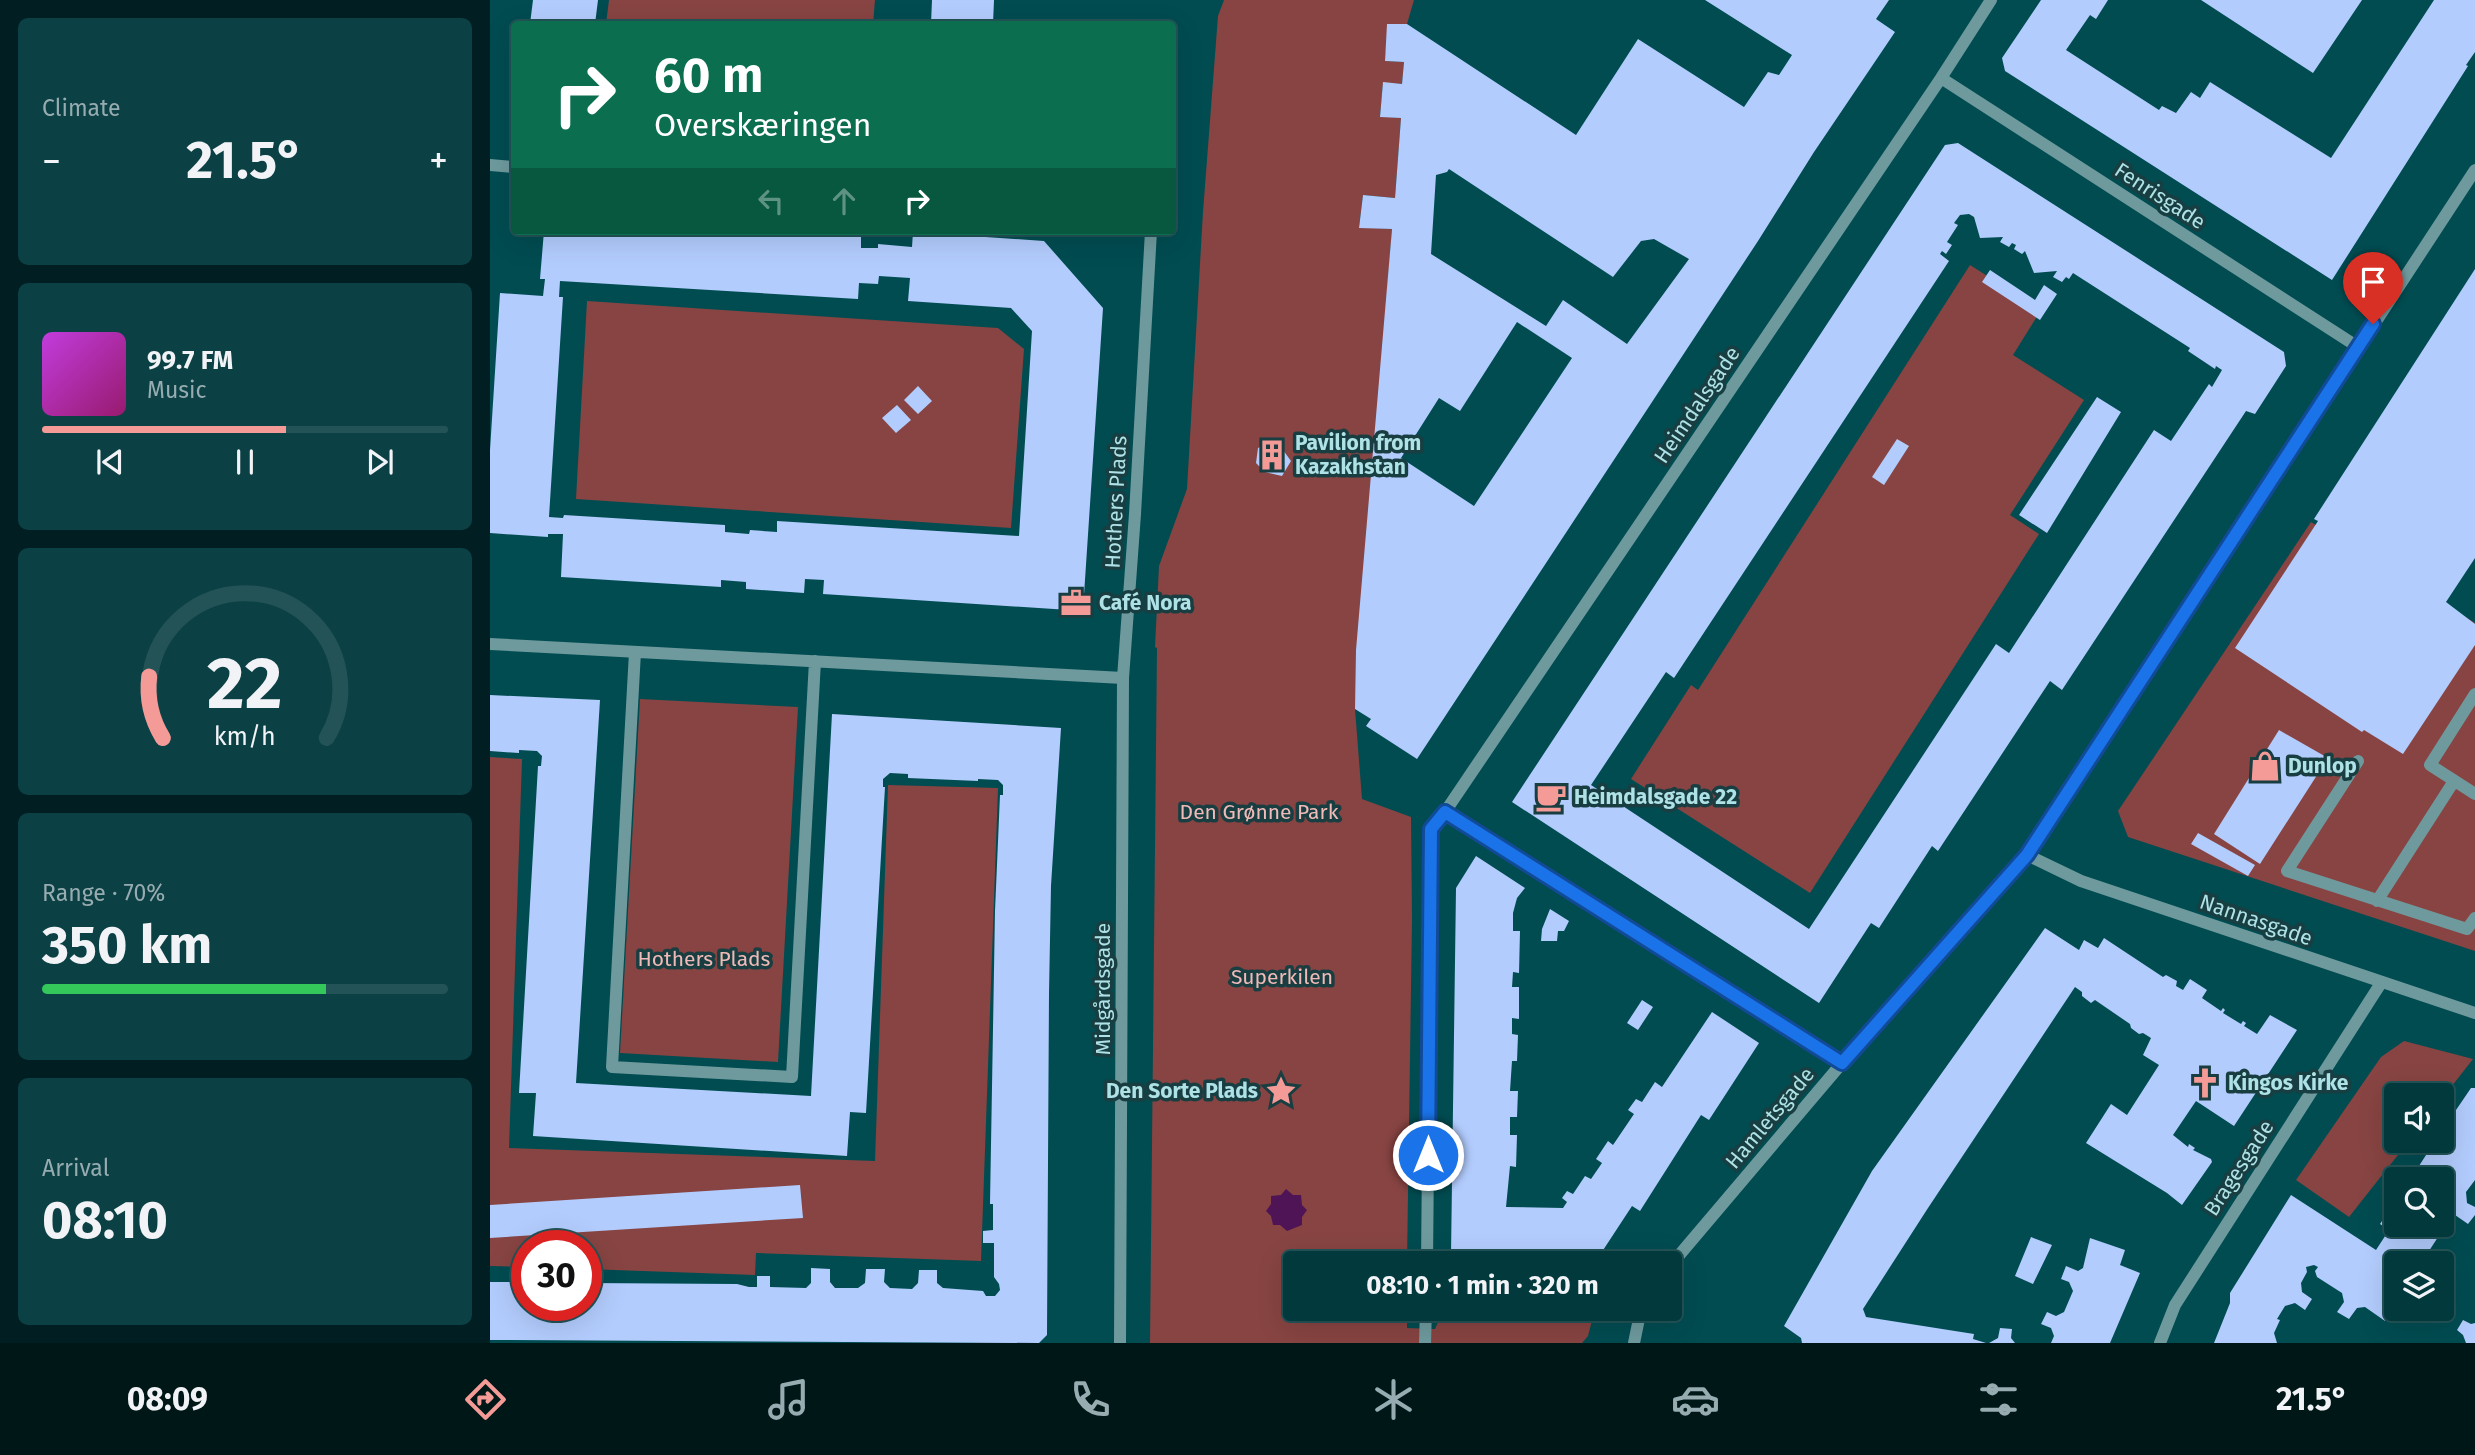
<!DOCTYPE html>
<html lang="en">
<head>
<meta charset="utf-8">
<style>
  :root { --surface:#01393d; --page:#0b4044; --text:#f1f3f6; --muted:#96acb0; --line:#235357; --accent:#f59b97 }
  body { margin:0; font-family:"Fira Sans",sans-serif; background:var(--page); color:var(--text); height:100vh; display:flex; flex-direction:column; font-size:26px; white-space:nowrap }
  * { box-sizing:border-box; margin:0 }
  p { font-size:23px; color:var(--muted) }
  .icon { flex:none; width:38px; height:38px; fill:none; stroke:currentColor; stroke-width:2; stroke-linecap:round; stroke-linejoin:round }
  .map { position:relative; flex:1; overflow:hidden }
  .panel { display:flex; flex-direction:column; gap:18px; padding:18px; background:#011f22; width:490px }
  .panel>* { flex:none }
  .banner { position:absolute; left:21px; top:21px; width:665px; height:214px; border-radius:7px; box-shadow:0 7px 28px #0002,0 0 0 2px var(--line); background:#0b6e4f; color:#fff; overflow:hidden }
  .tools { position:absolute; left:1894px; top:1083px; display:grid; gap:14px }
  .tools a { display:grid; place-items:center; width:70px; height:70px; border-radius:7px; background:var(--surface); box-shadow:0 7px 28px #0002,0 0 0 2px var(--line); font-size:35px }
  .speed { position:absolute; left:21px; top:1230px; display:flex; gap:14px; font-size:35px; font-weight:700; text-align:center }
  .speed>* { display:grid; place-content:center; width:91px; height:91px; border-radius:50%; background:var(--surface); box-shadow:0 7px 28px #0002,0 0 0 2px var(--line); line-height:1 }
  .speed .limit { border:10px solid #d22; background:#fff; color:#111 }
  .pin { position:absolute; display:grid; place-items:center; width:60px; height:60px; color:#fff; margin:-72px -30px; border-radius:50% 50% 50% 0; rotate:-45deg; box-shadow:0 0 7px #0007 }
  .pin .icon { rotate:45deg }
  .me { position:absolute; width:77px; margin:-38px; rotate:0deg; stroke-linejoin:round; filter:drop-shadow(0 0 5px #0008) }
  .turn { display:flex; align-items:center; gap:24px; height:147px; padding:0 28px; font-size:32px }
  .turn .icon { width:91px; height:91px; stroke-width:2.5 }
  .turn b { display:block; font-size:49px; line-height:60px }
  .lanes { display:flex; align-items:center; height:66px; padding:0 28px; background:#0003; justify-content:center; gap:35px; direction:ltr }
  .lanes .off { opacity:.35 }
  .big { font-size:52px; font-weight:700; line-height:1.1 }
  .panel .card { flex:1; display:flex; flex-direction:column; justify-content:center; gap:10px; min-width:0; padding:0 24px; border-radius:10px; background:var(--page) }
  .panel .dial { align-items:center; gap:0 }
  .dial svg { height:182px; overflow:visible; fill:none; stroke:var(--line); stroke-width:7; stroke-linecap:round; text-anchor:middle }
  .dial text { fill:var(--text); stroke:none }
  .song { display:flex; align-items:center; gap:21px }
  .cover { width:84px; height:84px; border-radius:10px; background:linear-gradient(135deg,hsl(290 70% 55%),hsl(320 70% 35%)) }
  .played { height:7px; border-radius:4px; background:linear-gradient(90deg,var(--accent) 60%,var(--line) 60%) }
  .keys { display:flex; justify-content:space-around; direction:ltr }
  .heat { display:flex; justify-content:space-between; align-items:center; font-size:38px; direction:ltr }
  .charge { height:10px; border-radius:5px; background:linear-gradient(90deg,#34c759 70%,var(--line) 0) }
  .trip { position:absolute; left:793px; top:1251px; width:399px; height:70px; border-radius:7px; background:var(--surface); box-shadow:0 7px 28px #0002,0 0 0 2px var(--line); font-weight:700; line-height:70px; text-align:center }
  .tab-bar { display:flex; height:112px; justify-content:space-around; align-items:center; background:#001718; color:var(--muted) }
  .tab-bar .icon { width:49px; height:49px }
  .tab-bar .current { color:var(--accent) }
  .tab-bar b { font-size:32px; color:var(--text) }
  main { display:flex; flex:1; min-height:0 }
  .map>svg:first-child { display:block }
</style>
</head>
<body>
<main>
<section class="panel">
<div class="card"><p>Climate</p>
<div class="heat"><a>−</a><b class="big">21.5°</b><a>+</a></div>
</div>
<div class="card">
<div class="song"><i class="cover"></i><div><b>99.7 FM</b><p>Music</p></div></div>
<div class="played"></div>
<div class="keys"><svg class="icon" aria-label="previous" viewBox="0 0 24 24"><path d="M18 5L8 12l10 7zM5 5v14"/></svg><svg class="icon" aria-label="pause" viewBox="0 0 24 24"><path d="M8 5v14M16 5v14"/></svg><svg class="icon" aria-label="next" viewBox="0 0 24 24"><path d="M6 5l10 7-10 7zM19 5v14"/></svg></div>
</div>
<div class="card dial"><svg viewBox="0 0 100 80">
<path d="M14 69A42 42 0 1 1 86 69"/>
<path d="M14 69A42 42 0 0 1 8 42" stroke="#f59b97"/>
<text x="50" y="56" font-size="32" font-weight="700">22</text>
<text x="50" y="72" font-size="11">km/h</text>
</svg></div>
<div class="card"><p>Range · 70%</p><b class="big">350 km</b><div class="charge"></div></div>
<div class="card"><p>Arrival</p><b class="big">08:10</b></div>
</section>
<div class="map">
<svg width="1985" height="1343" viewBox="0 0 1985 1343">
  <rect width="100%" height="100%" fill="#014c51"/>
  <!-- green -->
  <path fill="#874442" d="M119 0H385L383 24H116Z
    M734 0H924L917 24H898L895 61 914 62 912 84 893 83 890 116 911 118 905 198 873 195 869 227 902 229 865 709 872 799 921 817 922 919 917 1263 805 1264V1309H917V1328L945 1329 952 1313 956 1309H1105L1098 1336 1092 1343H660L667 648 665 647 669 566 697 489 713 212 728 16Z
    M1480 265 1551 310 1523 355 1594 400 1520 515 1549 534 1320 893 1141 779 1201 685 1208 690Z
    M97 301 508 328 534 349 521 528 86 499Z
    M1821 522 1985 623V951L1638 837 1628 811Z
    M150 699 308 707 288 1062 130 1053Z
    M0 757 32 759 19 1148 385 1161 398 785 508 788 491 1261 266 1253 265 1275 96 1269V1246H37V1267L0 1266Z
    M1914 1041 1983 1059 1951 1100V1096H1906V1141H1919L1859 1217 1806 1180 1891 1057Z"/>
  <!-- water -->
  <path fill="#4e1456" d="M796 1189 803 1195H811L812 1205 817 1210 812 1217V1225L797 1231 790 1225H783L781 1216 776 1211 781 1204V1196L791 1195Z"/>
  <!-- building -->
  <path fill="#b2ccfd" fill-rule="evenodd" d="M43 0H108L105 24H40Z
    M442 0H504L503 24H441Z
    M1215 0H1399L1386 19 1405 32 1324 152 1268 241 927 759 876 726 881 719 865 709 866 650 902 229 869 228 873 195 905 198 911 118 890 117 893 82 912 84 914 62 895 61 897 24H917L1086 135 1148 39 1254 107 1278 72 1289 75 1302 55ZM959 169 1123 277 1151 241 1164 239 1199 259 1137 344 1073 300 1056 326 941 254 946 175 957 172ZM1027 322 1082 358 984 506 911 458 949 398 970 411Z
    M1551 0H1618L1606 19 1600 15 1576 50 1669 110 1672 106 1686 113 1701 92 1710 98 1720 82 1841 158 1944 0H1985V52L1976 65 1978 66 1842 280 1515 71 1512 58Z
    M1711 0H1872L1823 73Z
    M1468 143 1794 352 1796 366 1765 414 1756 411 1572 690 1560 681 1448 851 1442 846 1389 928 1381 923 1329 1003 1022 802 1455 145ZM1479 214 1484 217 1490 238 1513 237 1510 242 1519 247 1522 243 1526 245 1524 249 1532 254 1535 251 1544 273 1567 271 1563 277 1572 282 1576 277 1579 279 1583 273 1700 348 1698 351 1725 369 1726 366 1732 370 1722 387 1719 384 1681 441 1664 430 1519 653 1506 644 1319 929 1101 785 1176 672 1184 678 1459 261 1450 254 1452 251 1456 254 1462 245 1457 242 1468 225 1464 223 1470 215Z
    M54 231H287L371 236V248H388V244L422 247 423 232 554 241 613 308 594 595 579 610 333 594 334 580 315 579 314 593 256 589V582L231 580V587L71 577 73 534H58V537L0 533V450L10 293 53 296 55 279H50ZM389 276 420 278 418 301 521 308 542 331 529 536 287 521V532L260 530 259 534 235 532V525L74 515 73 518 59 517 73 297H69L70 281 368 299 369 283 388 284Z
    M1985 269V558L1956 602 1985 624V645L1913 754 1874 730 1872 732 1745 648 1828 521 1824 519Z
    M1500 270 1545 300 1554 285 1567 294 1550 320 1492 282Z
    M428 386 442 401 428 414 414 400Z
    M1607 397 1631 412 1557 533 1529 515Z
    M407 405 421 420 406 433 392 418Z
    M1407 439 1419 446 1394 485 1382 477Z
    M780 442 793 450 801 461 792 476 775 472 766 463 768 448Z
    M0 695 110 700 86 1083 321 1096 342 714 571 728 561 886 559 993 557 1335 549 1343 0 1340V1282H37V1306H96V1283L247 1284 259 1287H267V1276H280V1287L316 1288 321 1283V1268L340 1269V1282L345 1288H368L375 1283 376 1269H395L394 1282 400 1288 422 1289 428 1283 429 1270H447V1283L453 1288 493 1291 496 1296H505L510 1290 509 1284 504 1277V1243H493V1231L503 1230V1204H500L505 911 510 795H513V785L508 780 488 779V781L418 778V774L400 773 393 779V787H395L376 1113 360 1112 357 1156 43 1136 46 1093H29L48 766H51L52 756 47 751 29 750V753L0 751Z
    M1789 730 1838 758 1770 864 1724 834Z
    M1708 833 1765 865 1758 876 1701 844Z
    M986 856 1035 888 1027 898 1023 913V931H1030L1029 973 1023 972 1022 987H1029V1019L1022 1018V1034L1028 1035 1027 1061H1022L1020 1091H1028L1027 1117H1020V1135H1027L1026 1167 1020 1166 1016 1207 1073 1208 1077 1202 1072 1198 1077 1191 1083 1194 1095 1176 1101 1179 1112 1163 1106 1159 1118 1141 1123 1145 1144 1114 1138 1110 1146 1099 1152 1102 1165 1082 1172 1087 1222 1012 1269 1043 1219 1120 1211 1115 1150 1211 1142 1206 1104 1264H970L961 1255 966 888Z
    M1060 909 1079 921 1074 931H1068L1067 941H1051L1052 929Z
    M1555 928 1589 950 1594 940 1608 948 1614 938 1673 977 1676 975 1687 981 1686 986 1693 990 1700 979 1717 990 1712 998 1731 1011 1733 1008 1735 1010 1733 1013 1751 1024 1753 1021 1756 1023 1754 1026 1767 1034 1780 1015 1807 1030 1744 1126 1706 1101 1683 1135 1698 1147 1699 1144 1705 1148 1703 1150 1721 1159 1722 1162 1692 1205 1677 1193 1596 1143 1621 1104 1637 1115 1669 1065 1653 1055 1661 1038 1653 1033 1649 1034 1641 1028 1640 1024 1605 1000 1601 1003 1592 996V992L1585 987 1438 1208 1373 1309 1376 1317 1484 1334 1483 1339 1496 1343H1312L1311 1338 1294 1326 1382 1171Z
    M1152 1000 1163 1007 1148 1030 1137 1023Z
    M1981 1088H1985V1180L1976 1192 1977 1203 1985 1207V1215L1978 1224 1965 1215 1961 1217 1939 1251 1940 1261 1943 1264H1906V1303L1895 1321 1875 1307 1867 1308 1859 1319 1847 1312 1854 1302 1852 1293 1827 1277 1825 1271 1828 1267 1824 1265 1816 1267 1817 1272 1811 1283 1812 1292 1822 1299 1815 1310 1805 1303 1795 1306 1787 1319 1790 1320 1784 1333 1787 1343H1724L1740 1303V1293L1801 1195 1886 1250 1899 1230 1890 1224 1906 1200V1225H1951V1180H1920L1945 1141H1951V1132Z
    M310 1185 313 1218 0 1238V1205Z
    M1541 1237 1562 1245 1543 1284 1525 1276Z
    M1600 1238 1635 1250 1630 1265 1650 1273 1620 1343H1561L1564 1336 1561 1328 1551 1324 1557 1312 1566 1316 1574 1312 1583 1291 1579 1282 1571 1279 1576 1266 1588 1271 1593 1268Z
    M1973 1320 1981 1324 1985 1323V1343H1976L1973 1335 1967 1330Z
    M1510 1328 1522 1329 1521 1338 1525 1343H1499L1508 1338Z"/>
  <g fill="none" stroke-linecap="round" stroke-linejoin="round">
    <!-- minor -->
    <path stroke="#6e9a9e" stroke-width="12" d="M1451 78 1868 347
      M0 165 24 167
      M0 644 633 678
      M145 652 122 1067 302 1077 325 661
      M1985 694 1940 765 1985 794
      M1868 761 1797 871 1977 929 1985 918
      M955 812 1352 1063
      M1537 855 1591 881 1985 1013
      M1887 901 1964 781
      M937 1264 941 829 955 812 1451 78 1501 0
      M1180 1266 1352 1063 1537 855 1985 170
      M630 1343 633 678 645 514 661 231
      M935 1343 936 1309
      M1144 1343 1151 1309
      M1670 1343 1685 1305 1891 983"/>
  </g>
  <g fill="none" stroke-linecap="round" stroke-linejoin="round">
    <!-- route casing -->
    <g stroke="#114b97" stroke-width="18">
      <path id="route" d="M938 1155 941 829 955 812 1352 1063 1537 855 1883 324"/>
    </g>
    <!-- route -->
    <use href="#route" stroke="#1a73e8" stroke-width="12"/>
  </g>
  <!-- icons -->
  <defs>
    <g id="building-bare" transform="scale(2.415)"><path d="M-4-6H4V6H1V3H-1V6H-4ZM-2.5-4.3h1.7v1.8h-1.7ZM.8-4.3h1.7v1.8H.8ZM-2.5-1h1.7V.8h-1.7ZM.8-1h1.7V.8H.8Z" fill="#f59b97" stroke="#193e42" stroke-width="2.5" paint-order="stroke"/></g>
    <g id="office-bare" transform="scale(2.415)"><path d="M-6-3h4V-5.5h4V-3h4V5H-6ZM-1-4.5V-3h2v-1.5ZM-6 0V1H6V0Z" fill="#f59b97" stroke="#193e42" stroke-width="2.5" paint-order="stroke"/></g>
    <g id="shop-bare" transform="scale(2.415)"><path d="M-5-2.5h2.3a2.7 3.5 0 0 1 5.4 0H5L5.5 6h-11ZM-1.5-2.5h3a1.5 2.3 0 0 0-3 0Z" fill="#f59b97" stroke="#193e42" stroke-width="2.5" paint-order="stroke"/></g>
    <g id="cafe-bare" transform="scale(2.415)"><path d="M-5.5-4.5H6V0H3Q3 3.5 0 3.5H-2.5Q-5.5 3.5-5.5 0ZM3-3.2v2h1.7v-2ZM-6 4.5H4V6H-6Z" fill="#f59b97" stroke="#193e42" stroke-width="2.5" paint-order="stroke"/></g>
    <g id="church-bare" transform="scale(2.415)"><path d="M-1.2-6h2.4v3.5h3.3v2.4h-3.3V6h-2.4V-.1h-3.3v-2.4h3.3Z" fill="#f59b97" stroke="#193e42" stroke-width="2.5" paint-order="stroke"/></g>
    <g id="sight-bare" transform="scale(2.415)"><path d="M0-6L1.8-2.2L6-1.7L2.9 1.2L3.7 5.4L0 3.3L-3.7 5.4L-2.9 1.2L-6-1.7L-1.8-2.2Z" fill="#f59b97" stroke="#193e42" stroke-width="2.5" paint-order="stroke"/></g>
  </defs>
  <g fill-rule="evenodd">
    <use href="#building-bare" x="782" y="455"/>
    <use href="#office-bare" x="586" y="603"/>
    <use href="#shop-bare" x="1775" y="766"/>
    <use href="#cafe-bare" x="1061" y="797"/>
    <use href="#church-bare" x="1715" y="1083"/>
    <use href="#sight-bare" x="791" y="1091"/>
  </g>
  <g text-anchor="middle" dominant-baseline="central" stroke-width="7" stroke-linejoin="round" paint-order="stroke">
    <!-- street labels -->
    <g font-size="21" fill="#aee2e6" stroke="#193e42">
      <text transform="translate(1670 196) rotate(33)">Fenrisgade</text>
      <text transform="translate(1207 405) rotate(-56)">Heimdalsgade</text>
      <text transform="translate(626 502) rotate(-87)">Hothers Plads</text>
      <text transform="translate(1766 920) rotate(19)">Nannasgade</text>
      <text transform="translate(613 989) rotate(-90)">Midgårdsgade</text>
      <text transform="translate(1280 1118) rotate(-50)">Hamletsgade</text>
      <text transform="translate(1749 1168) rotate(-57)">Bragesgade</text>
    </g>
    <!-- poi labels -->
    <g font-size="21" font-weight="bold" fill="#aee2e6" stroke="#193e42" text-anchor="start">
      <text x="805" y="443">Pavilion from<tspan x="805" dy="24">Kazakhstan</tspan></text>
      <text x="609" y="603">Café Nora</text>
      <text x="1798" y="766">Dunlop</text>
      <text x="1084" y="797">Heimdalsgade 22</text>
      <text x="1738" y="1083">Kingos Kirke</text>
      <text x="768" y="1091" text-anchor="end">Den Sorte Plads</text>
    </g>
    <!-- park labels -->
    <g font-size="21" fill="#efbab7" stroke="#193e42">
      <text x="769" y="812">Den Grønne Park</text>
      <text x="214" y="959">Hothers Plads</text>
      <text x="792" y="977">Superkilen</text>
    </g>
  </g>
</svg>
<div class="tools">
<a><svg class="icon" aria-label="sound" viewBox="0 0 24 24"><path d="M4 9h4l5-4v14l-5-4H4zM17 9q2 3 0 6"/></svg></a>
<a><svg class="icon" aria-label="search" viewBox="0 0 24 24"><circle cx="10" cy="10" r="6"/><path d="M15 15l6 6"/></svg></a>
<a><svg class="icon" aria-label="layers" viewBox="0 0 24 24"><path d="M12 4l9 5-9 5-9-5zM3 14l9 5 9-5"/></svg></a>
</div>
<div class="speed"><div class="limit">30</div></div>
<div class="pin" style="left:1883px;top:324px;background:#d93025"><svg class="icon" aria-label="arrive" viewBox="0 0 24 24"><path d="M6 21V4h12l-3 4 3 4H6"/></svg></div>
<svg class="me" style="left:938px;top:1155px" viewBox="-20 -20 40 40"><circle r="17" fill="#1a73e8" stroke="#fff" stroke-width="3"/><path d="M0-11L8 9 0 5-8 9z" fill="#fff"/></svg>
<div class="trip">08:10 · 1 min · 320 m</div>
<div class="banner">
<div class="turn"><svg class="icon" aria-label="right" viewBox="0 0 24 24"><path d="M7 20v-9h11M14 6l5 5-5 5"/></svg><div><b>60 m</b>Overskæringen</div></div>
<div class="lanes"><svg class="icon off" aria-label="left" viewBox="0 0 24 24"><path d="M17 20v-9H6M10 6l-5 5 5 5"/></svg><svg class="icon off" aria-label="ahead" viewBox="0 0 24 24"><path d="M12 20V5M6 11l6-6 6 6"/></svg><svg class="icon" aria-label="right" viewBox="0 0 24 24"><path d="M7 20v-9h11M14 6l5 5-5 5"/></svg></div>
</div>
</div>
</main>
<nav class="tab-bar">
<b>08:09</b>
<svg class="icon current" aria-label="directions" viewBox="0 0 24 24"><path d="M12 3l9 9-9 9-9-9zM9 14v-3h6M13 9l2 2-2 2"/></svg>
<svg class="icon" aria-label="music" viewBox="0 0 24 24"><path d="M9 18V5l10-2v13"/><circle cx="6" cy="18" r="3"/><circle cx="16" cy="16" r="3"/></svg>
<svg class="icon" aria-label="phone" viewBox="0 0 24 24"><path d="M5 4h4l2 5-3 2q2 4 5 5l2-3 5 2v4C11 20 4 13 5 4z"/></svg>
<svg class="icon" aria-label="climate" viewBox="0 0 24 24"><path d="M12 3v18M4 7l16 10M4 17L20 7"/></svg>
<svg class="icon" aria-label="car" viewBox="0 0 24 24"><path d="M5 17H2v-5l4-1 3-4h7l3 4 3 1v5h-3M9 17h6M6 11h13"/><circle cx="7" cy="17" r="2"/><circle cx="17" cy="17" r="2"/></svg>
<svg class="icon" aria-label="filters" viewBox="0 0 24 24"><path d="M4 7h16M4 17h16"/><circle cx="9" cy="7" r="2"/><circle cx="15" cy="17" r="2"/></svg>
<b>21.5°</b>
</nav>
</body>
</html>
